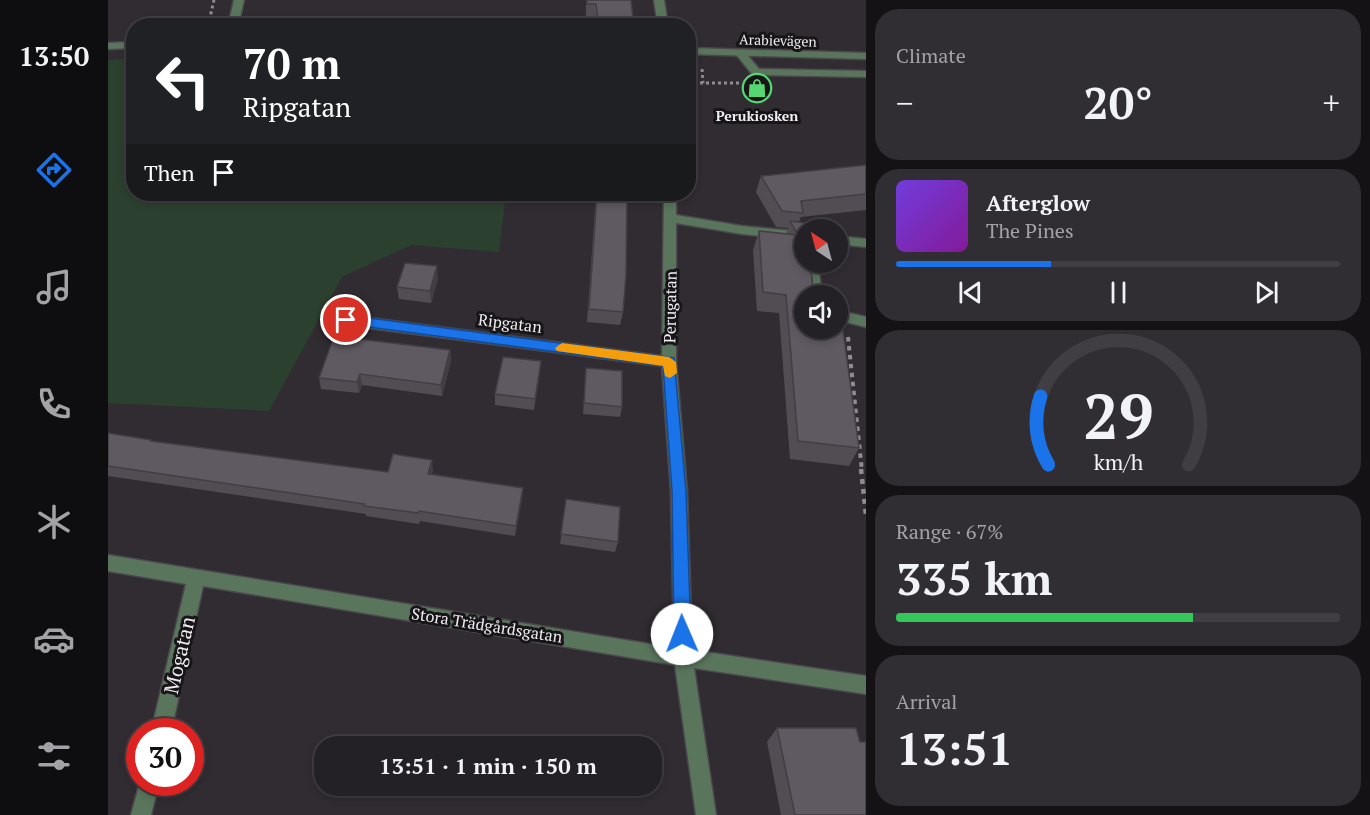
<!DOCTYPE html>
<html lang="en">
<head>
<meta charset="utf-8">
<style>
  :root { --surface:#242126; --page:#302e32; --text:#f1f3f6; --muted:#a3a3a7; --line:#413e43; --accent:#1a73e8 }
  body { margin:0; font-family:"PT Serif",serif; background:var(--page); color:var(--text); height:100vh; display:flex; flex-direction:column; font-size:22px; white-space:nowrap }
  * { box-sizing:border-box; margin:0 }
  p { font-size:20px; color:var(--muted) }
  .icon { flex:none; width:33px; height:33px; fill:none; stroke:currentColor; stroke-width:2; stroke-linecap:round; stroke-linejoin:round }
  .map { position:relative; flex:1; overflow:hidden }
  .panel { display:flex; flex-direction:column; gap:9px; padding:9px; background:#141215; width:504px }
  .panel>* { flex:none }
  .banner { position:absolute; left:18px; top:18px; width:570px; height:183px; border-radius:24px; box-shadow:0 3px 9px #0003,0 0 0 2px var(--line); background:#202124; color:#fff; overflow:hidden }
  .needle { width:39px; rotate:324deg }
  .tools { position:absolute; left:686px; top:219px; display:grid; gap:12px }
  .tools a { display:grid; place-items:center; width:54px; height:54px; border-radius:50%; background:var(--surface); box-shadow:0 3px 9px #0003,0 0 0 2px var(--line); font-size:30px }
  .speed { position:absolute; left:18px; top:718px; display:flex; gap:12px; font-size:30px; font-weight:700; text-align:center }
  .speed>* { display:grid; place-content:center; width:78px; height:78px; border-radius:50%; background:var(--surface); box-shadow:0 3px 9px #0003,0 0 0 2px var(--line); line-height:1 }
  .speed .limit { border:9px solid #d22; background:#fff; color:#111 }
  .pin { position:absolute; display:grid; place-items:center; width:51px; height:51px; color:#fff; margin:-26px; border:3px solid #fff; border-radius:50%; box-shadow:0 2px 6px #0007 }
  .me { position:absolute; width:66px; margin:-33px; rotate:359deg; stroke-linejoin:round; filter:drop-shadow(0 0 4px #0008) }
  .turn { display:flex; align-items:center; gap:21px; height:126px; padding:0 18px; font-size:27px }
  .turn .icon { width:78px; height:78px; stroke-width:2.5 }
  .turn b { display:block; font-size:42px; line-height:51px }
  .then { display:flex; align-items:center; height:57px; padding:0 18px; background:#0003; gap:12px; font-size:22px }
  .big { font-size:45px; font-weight:800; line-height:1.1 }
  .panel .tile { flex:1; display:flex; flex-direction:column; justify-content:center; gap:9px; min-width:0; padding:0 21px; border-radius:24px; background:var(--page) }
  .panel .dial { align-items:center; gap:0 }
  .dial svg { height:156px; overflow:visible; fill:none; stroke:var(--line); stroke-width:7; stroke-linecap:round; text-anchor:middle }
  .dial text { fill:var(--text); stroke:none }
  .song { display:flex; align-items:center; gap:18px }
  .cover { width:72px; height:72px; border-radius:9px; background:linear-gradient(135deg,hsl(260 70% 55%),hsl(290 70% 35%)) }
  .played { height:6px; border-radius:3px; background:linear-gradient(90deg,var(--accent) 35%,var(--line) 35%) }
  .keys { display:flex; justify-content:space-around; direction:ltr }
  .heat { display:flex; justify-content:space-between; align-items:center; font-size:33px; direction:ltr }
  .charge { height:9px; border-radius:4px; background:linear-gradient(90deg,#34c759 67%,var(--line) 0) }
  .trip { position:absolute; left:206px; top:736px; width:348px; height:60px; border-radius:24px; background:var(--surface); box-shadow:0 3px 9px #0003,0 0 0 2px var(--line); font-weight:800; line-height:60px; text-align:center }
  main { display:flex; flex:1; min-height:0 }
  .dock { display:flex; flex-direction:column; width:108px; justify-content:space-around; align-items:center; background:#0e0d0f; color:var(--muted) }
  .dock .icon { width:42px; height:42px }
  .dock .active { color:var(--accent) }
  .dock b { font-size:27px; color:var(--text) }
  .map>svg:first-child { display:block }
</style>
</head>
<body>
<main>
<nav class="dock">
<b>13:50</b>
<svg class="icon active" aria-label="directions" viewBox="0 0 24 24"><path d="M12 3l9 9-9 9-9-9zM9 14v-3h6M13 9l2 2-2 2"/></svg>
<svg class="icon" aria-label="music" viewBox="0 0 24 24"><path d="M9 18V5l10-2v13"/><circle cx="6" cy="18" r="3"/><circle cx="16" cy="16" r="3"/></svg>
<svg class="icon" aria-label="phone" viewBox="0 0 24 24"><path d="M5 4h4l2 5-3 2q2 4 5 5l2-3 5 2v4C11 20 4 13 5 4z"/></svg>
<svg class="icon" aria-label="climate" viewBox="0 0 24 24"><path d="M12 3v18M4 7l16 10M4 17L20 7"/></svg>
<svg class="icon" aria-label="car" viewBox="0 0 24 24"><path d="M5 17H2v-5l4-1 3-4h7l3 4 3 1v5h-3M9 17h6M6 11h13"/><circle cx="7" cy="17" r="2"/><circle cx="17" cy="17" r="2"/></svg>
<svg class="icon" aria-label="filters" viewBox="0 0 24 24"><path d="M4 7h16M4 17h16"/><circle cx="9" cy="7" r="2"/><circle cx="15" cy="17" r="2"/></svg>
</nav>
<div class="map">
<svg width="758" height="815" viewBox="0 0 758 815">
  <rect width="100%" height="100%" fill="#302c32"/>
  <!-- green -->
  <path fill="#2c402f" d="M25 58 26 194H398L391 252 303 245 234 277 161 411 0 403V60Z"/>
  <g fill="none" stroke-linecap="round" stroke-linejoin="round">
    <!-- service casing -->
    <g stroke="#4b474d" stroke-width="3">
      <path id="service" d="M632 50 636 51 651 69 758 71V77L648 75 644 74 627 53Z"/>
    </g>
    <!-- minor casing -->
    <g stroke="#4b474d" stroke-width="3">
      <path id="minor" d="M126 0H136L130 26H120Z
        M546 0H556L560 26H550Z
        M26 42V48L0 49V43Z
        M580 48 758 53V59L580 54Z
        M556 194H568V215L634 226 696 232V240L634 234 568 223V362L579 491 584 650 758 676V694L586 668 608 815H588L567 665 95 586 63 732H43L78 584 0 571V555L566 648 563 491 554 366 238 325 231 320 238 315 554 356Z
        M729 236 758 239V247L729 244Z
        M697 262H710L713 288 717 296H704L701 292Z
        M729 310 758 317V327L729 320Z
        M32 782 51 783 43 815H23Z"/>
    </g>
    <!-- path-far2 -->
    <path stroke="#908c92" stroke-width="3" stroke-dasharray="3 3" stroke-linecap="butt" d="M100 26 106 0
      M594 69 595 83
      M580 83H631"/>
    <!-- path-far1 -->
    <path stroke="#908c92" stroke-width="4" stroke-dasharray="4.5 4.5" stroke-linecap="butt" d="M740 337 754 471"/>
    <!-- path -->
    <path stroke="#908c92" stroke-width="4.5" stroke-dasharray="5 5" stroke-linecap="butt" d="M753 469 758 515"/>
    <!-- service -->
    <use href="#service" fill="#59765d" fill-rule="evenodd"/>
    <!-- minor -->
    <use href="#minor" fill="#59765d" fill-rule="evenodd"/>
  </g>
  <!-- wall -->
  <path fill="#524d53" d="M478 0H523L525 19 524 26H488L487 16H478Z
    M758 165V210L693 217 691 222 696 296 751 448 741 466 682 459 671 313 649 311 645 250 651 231 678 234 680 228 668 227 648 192 653 176Z
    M488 194H519L515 312 512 325 479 322Z
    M330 278 323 303 291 299 289 287Z
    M342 350 343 361 334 396 254 385 251 393 213 389 211 378Z
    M478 368 514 407 512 417 475 414Z
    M432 372 426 410 387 405V394Z
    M0 433 44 442 280 472 325 470 324 474 415 488 414 499 407 536 312 521 311 524 258 516V514L0 476Z
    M458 499 510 542 507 552 452 544Z
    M669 728 758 815H673L659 742Z"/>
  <!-- shaded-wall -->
  <path fill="#423e44" d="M329 266 330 278 323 303 322 291Z
    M342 350 343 361 334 396 333 385Z
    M433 361 432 372 426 410 427 399Z
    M252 374 254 385 251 393 249 382Z
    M324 460 325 470 321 484 320 474Z
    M415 488 414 499 407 536 408 526Z"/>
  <!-- building -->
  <path fill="#5f5961" stroke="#423e44" stroke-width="1.5" d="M479 0H523L525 19H511V26H491L488 4H479Z
    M758 165V194L693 201 695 213 674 211 653 176Z
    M489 194H519L518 275 515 312 481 309Z
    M682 221 697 223 698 230H696V262H702L706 296H696V328H729V308H732L751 448 690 441 678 295 655 292 651 231 690 235Z
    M297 263 329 266 322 291 289 287Z
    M226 336 342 350 333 385 252 374 249 382 211 378Z
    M395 357 433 361 427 399 387 394Z
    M478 368 514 371V407L476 403Z
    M0 433 43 440V441L280 472 285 454 324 460 320 474 415 488 408 526 311 511 310 513 256 506 257 504 0 466Z
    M458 499 512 507 510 542 453 534Z
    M669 728H748L752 742H758V815H687Z"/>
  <!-- route -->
  <path fill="#1a73e8" stroke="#114b97" stroke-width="1.5" d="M238 315 566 358 578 491 583 634 580 640 574 642 569 640 566 634 564 491 555 366 238 324 232 320Z"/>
  <!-- slow -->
  <path fill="#f59e0b" d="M454 343 561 357 568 362 569 373 562 378 557 376 555 366 449 351 447 348Z"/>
  <!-- icons -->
  <defs>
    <g id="shop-ring" transform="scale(1.5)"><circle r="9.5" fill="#171518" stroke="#56d671" stroke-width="1.5"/><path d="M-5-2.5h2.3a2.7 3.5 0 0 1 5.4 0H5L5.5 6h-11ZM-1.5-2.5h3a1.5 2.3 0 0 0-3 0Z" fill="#56d671"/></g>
  </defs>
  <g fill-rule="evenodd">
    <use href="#shop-ring" x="649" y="88"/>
  </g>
  <g text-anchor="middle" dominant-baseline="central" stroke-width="6" stroke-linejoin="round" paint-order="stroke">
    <!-- far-street labels -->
    <g font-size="14" fill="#f0edf2" stroke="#171518">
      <text transform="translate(670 40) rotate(2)">Arabievägen</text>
    </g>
    <!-- far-poi labels -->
    <g font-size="14" font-weight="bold" fill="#f0edf2" stroke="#171518">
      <text x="649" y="115">Perukiosken</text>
    </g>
    <!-- street labels -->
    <g font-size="16" fill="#f0edf2" stroke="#171518">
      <text transform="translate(562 307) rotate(-89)">Perugatan</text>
      <text transform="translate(402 323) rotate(7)">Ripgatan</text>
      <text transform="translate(379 625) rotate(9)">Stora Trädgårdsgatan</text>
    </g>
    <!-- near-street labels -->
    <g font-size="20" fill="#f0edf2" stroke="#171518">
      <text transform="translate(71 655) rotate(-77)">Mogatan</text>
    </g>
  </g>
</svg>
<div class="tools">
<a><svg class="needle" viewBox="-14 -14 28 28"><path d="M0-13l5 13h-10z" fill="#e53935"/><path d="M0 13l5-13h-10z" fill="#a3a3a7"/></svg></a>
<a><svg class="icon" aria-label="sound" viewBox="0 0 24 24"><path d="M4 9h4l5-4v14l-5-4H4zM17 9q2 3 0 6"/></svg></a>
</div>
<div class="speed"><div class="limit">30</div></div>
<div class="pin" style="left:238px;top:320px;background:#d93025"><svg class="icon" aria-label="arrive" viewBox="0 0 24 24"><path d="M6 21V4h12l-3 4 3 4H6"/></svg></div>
<svg class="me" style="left:574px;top:634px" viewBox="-20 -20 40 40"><circle r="19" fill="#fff"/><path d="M0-13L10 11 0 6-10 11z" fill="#1a73e8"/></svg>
<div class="trip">13:51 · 1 min · 150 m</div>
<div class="banner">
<div class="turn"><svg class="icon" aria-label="left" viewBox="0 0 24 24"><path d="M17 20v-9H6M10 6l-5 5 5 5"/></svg><div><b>70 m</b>Ripgatan</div></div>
<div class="then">Then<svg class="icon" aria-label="arrive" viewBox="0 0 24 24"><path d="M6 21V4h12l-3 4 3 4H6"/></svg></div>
</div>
</div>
<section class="panel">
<div class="tile"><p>Climate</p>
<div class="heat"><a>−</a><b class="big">20°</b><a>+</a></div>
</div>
<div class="tile">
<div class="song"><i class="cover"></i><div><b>Afterglow</b><p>The Pines</p></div></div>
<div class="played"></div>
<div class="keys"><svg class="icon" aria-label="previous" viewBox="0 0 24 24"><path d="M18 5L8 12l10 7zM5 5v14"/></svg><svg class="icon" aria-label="pause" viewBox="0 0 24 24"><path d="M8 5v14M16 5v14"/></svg><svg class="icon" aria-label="next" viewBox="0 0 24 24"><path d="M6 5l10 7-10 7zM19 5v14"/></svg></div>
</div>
<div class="tile dial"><svg viewBox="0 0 100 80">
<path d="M14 69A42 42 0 1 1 86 69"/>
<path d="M14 69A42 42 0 0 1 10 34" stroke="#1a73e8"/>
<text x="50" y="56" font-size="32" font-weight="700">29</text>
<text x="50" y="72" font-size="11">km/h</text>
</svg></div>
<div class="tile"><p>Range · 67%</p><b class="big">335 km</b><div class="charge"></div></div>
<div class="tile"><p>Arrival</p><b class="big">13:51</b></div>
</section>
</main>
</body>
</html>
